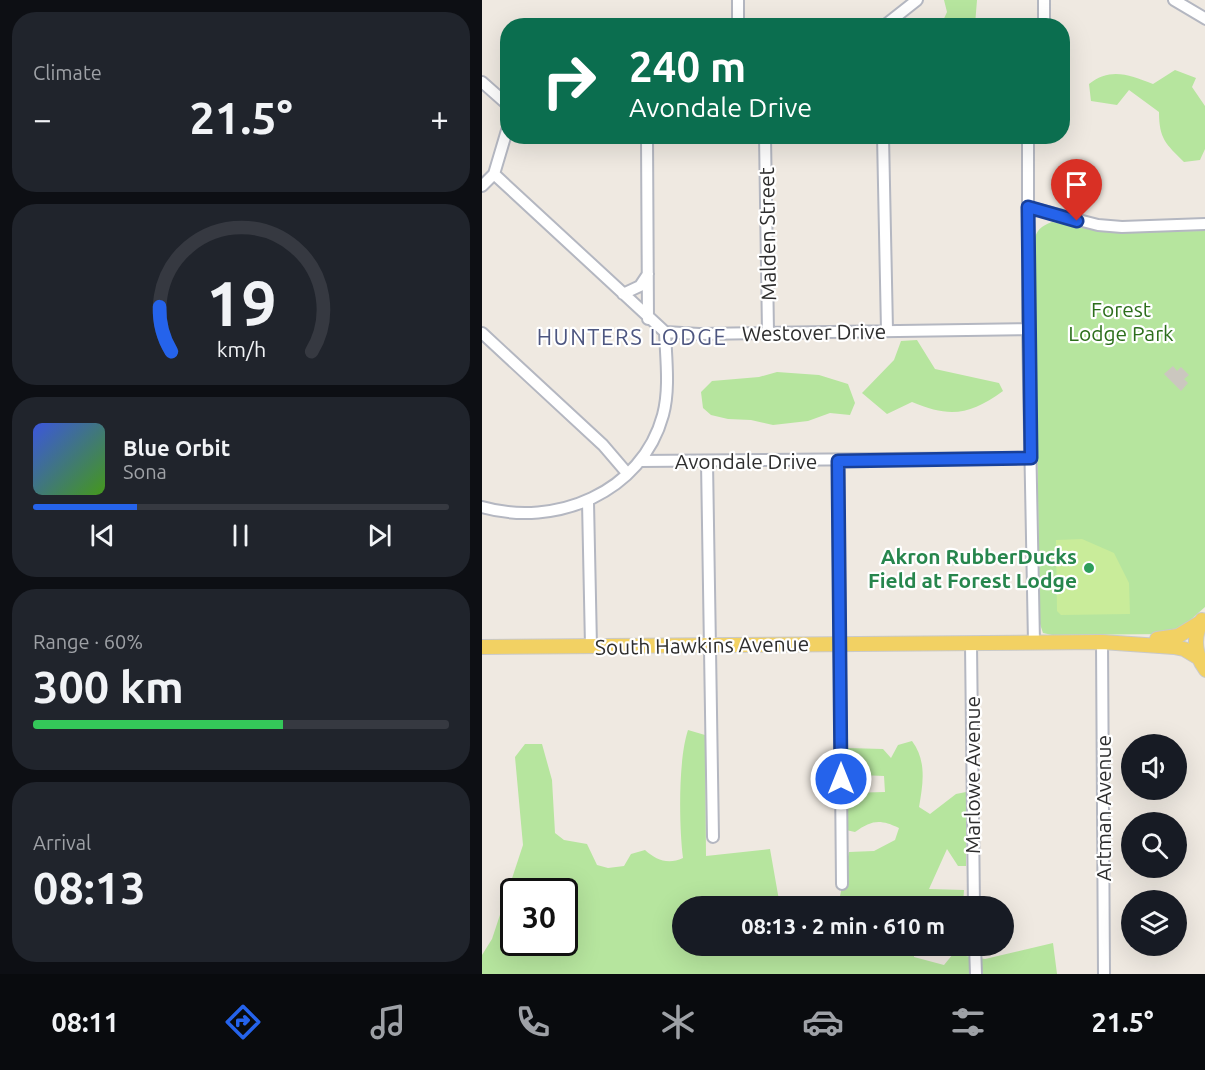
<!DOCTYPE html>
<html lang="en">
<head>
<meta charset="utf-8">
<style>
  :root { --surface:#171b24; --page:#20242c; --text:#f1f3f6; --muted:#9ea1a6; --line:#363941; --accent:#2563eb }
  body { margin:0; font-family:Ubuntu,sans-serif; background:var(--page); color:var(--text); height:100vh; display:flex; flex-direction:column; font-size:22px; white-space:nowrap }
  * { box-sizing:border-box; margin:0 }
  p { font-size:20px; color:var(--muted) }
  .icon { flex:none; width:33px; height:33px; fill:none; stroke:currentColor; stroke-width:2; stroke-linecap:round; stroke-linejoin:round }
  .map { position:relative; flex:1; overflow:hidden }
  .panel { display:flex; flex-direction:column; gap:12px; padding:12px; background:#0d0f14; width:482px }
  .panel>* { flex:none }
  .top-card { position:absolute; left:18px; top:18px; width:570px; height:126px; border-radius:24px; box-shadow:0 6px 24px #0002; background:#0b6e4f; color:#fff; overflow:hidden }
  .buttons { position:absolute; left:639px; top:734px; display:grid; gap:12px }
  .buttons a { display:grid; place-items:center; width:66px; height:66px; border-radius:50%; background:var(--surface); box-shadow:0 6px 24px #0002; font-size:30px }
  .speed { position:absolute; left:18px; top:878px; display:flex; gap:12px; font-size:30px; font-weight:700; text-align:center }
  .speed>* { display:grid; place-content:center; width:78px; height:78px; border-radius:50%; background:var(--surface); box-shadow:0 6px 24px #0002; line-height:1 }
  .speed .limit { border:3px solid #111; border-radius:9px; background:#fff; color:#111 }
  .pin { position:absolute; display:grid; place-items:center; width:51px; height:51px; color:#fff; margin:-62px -26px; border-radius:50% 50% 50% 0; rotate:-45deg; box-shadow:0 0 6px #0007 }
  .pin .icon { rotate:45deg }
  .me { position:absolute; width:66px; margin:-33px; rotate:0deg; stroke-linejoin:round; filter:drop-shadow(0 0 4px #0008) }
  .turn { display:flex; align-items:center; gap:21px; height:126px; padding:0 30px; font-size:27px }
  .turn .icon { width:78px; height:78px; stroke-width:2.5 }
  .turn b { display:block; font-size:42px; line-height:51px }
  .big { font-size:45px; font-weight:600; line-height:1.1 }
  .panel .card { flex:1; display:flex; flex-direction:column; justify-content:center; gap:9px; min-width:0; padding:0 21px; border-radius:24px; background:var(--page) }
  .panel .dial { align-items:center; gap:0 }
  .dial svg { height:156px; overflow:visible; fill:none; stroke:var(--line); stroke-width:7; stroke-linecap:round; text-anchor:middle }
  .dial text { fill:var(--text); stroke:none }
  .song { display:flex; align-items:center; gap:18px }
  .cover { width:72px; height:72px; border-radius:9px; background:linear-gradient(135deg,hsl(230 70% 55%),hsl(100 70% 35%)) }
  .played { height:6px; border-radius:3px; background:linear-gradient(90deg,var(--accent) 25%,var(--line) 25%) }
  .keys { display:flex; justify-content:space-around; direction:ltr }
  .heat { display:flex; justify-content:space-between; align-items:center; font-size:33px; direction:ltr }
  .charge { height:9px; border-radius:4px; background:linear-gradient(90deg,#34c759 60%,var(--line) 0) }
  .trip { position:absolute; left:190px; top:896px; width:342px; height:60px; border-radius:30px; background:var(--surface); box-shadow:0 6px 24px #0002; font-weight:600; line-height:60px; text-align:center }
  .tabs { display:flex; height:96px; justify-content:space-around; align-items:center; background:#090b0e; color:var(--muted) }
  .tabs .icon { width:42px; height:42px }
  .tabs .selected { color:var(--accent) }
  .tabs b { font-size:27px; color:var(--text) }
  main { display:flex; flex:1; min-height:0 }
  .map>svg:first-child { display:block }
</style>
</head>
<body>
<main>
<section class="panel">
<div class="card"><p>Climate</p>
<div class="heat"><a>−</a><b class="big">21.5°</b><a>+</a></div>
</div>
<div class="card dial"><svg viewBox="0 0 100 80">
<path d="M14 69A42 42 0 1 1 86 69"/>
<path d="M14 69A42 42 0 0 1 8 46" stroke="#2563eb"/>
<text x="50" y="56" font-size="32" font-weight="700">19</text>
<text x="50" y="72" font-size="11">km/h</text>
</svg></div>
<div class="card">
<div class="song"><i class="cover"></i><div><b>Blue Orbit</b><p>Sona</p></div></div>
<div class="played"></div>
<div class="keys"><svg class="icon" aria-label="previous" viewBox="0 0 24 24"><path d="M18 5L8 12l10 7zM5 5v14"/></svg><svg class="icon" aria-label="pause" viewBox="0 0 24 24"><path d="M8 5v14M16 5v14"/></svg><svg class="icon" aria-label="next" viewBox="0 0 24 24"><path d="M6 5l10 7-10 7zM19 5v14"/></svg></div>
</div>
<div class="card"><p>Range · 60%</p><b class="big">300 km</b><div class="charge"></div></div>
<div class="card"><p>Arrival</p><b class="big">08:13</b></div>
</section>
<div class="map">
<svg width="724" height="974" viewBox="0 0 724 974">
  <rect width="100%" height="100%" fill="#efe9e1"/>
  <!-- green -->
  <path fill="#b6e59e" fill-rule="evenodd" d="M462 0H495L493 25H459L465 12Z
    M693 70 714 78 710 87 723 106V149L718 160 702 162C684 144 677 139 677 112L647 90 635 105 609 101 607 84C629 67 647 75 671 84Z
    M570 222 622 232 723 231V607L696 631 687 634 570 635 561 633 558 624 552 242C554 230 559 226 570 222Z
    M435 340 453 369 517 383 521 391C488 415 468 418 430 402L405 414 380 393 412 360 419 341Z
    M295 372 337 375 366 384 373 403 368 415 348 413 326 421 291 425 269 420 246 419 229 415 221 408 219 392 230 381 277 377Z
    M206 730 223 735 224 856 288 849 298 906H201V945H432V957L462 965 471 954 503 959 571 943 575 974H0V955L10 939 41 845 33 757 43 744H60L70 780 73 833 82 840 105 844 115 865 126 868 142 866 149 854 163 850C174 860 186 865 201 858 197 826 196 760 206 730ZM32 891H82V942H32Z
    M430 741C445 761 441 784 437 807L448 814 474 794 484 792V866H476L465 849 447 889 482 890 481 905 356 906 367 852 392 851 413 840 417 828C398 819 390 820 373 832L364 830 363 804 366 793 403 792 402 776 378 775 372 785 364 784C366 771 362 761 365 748L401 749 409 758 416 745Z"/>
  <!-- pitch -->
  <path fill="#c9ec9a" d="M600 539 632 553 647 583 648 614 579 615 575 611 574 540Z"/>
  <!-- building -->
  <path fill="#cbc7bf" d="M691 366 695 371 699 367 707 375 702 379 706 383 699 391 682 374Z"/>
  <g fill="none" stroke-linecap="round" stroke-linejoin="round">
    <!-- minor casing -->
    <g stroke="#b4b7c1" stroke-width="14">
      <path id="minor" d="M692 0 724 19
        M256 26V0
        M402 26 435 0
        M562 26V0
        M0 82 26 105
        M165 136 166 319
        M283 136 286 332
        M401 136 405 330
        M546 136V329L552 642
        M12 174 183 332 217 334 546 329
        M0 186 12 174 26 127
        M546 207 616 225 640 227 724 224
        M141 294 158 286 166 274
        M0 333 121 445 145 473
        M158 461 549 458
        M356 461 360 884
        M225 462 231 837
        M106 502 109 646
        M0 507C73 528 160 493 181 415 188 389 184 359 183 332
        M620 642 622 974
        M489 644 492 906
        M493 945 494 974"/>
    </g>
    <!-- major casing -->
    <g stroke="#c9c9c9" stroke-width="16">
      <path id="major" d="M720 620C711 637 712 654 724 670
        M675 639 696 636 719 622
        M0 647 620 642 692 647 702 649 717 658"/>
    </g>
    <!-- minor -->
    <use href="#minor" stroke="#fff" stroke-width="10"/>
    <!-- major -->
    <use href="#major" stroke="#f2d163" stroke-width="14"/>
  </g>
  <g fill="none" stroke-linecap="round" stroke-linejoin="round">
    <!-- route casing -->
    <g stroke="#184099" stroke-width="15">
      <path id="route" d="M359 779 356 461 549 458 546 207 595 221"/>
    </g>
    <!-- route -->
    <use href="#route" stroke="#2563eb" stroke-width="10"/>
  </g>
  <!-- markers -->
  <circle fill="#2e9e5b" stroke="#fff" stroke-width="2" cx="607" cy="568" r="6"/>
  <g text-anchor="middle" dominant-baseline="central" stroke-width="4.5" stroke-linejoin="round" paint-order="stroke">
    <!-- street labels -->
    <g font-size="21" fill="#2e2e2e" stroke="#fff">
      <text transform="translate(285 234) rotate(-91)">Malden Street</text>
      <text transform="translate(332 332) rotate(-1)">Westover Drive</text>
      <text x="264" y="461">Avondale Drive</text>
      <text transform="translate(220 645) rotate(-1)">South Hawkins Avenue</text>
      <text transform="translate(490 775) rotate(-90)">Marlowe Avenue</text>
      <text transform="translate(621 808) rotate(-90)">Artman Avenue</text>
    </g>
    <!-- park labels -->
    <g font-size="21" fill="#2c6e1b" stroke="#fff">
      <text x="639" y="309">Forest<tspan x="639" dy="24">Lodge Park</tspan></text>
    </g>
    <!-- leisure labels -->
    <g font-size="21" font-weight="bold" fill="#27864d" stroke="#fff" text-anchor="end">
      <text x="595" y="556">Akron RubberDucks<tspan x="595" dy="24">Field at Forest Lodge</tspan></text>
    </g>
    <!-- neighbourhood labels -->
    <g font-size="22" letter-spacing="1.5" fill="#4d5680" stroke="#fff">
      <text x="150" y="336">HUNTERS LODGE</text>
    </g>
  </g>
</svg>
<div class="buttons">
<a><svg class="icon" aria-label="sound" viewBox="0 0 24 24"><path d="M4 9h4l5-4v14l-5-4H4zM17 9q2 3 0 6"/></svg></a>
<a><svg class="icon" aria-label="search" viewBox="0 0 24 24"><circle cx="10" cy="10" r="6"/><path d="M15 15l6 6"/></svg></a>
<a><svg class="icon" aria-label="layers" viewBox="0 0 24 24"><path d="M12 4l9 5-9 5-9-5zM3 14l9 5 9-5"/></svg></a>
</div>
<div class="speed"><div class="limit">30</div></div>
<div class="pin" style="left:595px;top:221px;background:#d93025"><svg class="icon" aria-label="arrive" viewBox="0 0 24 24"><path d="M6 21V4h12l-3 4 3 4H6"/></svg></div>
<svg class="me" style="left:359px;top:779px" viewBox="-20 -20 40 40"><circle r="17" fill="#2563eb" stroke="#fff" stroke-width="3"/><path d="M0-11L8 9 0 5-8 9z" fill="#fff"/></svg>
<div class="trip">08:13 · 2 min · 610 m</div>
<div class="top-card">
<div class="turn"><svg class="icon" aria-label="right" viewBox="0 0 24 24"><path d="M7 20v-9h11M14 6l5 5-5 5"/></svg><div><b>240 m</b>Avondale Drive</div></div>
</div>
</div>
</main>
<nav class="tabs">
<b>08:11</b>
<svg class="icon selected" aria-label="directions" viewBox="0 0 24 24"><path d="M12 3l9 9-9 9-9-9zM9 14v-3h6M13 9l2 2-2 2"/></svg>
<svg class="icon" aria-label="music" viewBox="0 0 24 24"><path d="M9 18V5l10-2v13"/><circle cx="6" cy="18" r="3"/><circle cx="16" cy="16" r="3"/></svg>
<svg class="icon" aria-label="phone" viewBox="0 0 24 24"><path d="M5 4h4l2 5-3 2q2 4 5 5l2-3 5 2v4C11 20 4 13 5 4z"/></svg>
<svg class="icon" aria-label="climate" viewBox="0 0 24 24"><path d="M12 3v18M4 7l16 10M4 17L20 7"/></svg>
<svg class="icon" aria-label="car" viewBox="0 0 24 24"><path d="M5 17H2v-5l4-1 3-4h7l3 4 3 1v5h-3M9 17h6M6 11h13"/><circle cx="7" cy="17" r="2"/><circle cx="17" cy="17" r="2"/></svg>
<svg class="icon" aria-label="filters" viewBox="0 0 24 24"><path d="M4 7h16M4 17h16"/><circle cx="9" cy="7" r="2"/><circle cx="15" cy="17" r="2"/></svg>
<b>21.5°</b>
</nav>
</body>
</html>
